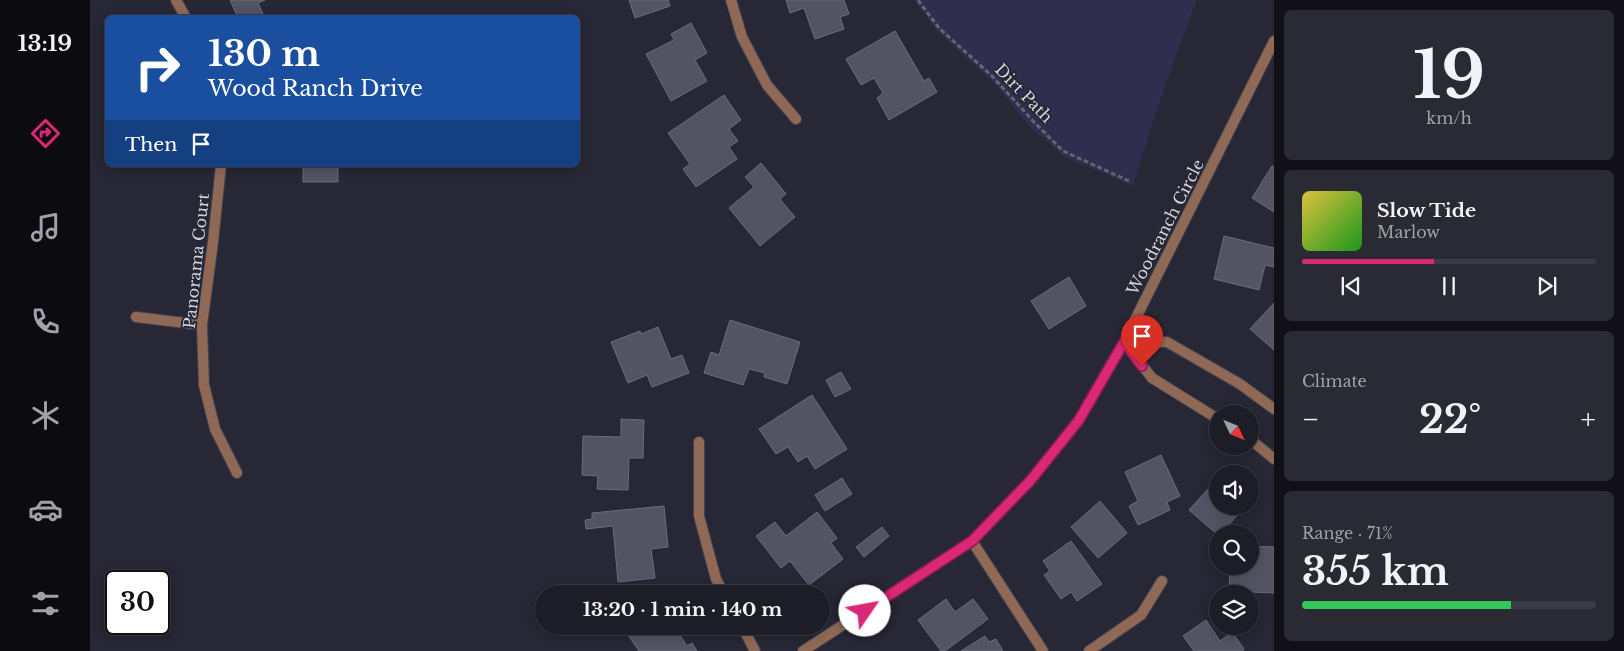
<!DOCTYPE html>
<html lang="en">
<head>
<meta charset="utf-8">
<style>
  :root { --surface:#1d1d28; --page:#2a2a34; --text:#f1f3f6; --muted:#a0a2a8; --line:#3b3b45; --accent:#db2777 }
  body { margin:0; font-family:"Libre Baskerville",serif; background:var(--page); color:var(--text); height:100vh; display:flex; flex-direction:column; font-size:19px; white-space:nowrap }
  * { box-sizing:border-box; margin:0 }
  p { font-size:16px; color:var(--muted) }
  .icon { flex:none; width:28px; height:28px; fill:none; stroke:currentColor; stroke-width:2; stroke-linecap:round; stroke-linejoin:round }
  .map { position:relative; flex:1; overflow:hidden }
  .drawer { display:flex; flex-direction:column; gap:10px; padding:10px; background:#101016; width:350px }
  .drawer>* { flex:none }
  .top-card { position:absolute; left:15px; top:15px; width:475px; height:152px; border-radius:8px; box-shadow:0 2px 12px #0003,0 0 0 1px var(--line); background:#1a4fa0; color:#fff; overflow:hidden }
  .needle { width:32px; rotate:133deg }
  .fabs { position:absolute; left:1119px; top:405px; display:grid; gap:10px }
  .fabs a { display:grid; place-items:center; width:50px; height:50px; border-radius:50%; background:var(--surface); box-shadow:0 2px 12px #0003,0 0 0 1px var(--line); font-size:25px }
  .speed { position:absolute; left:15px; top:570px; display:flex; gap:10px; font-size:25px; font-weight:700; text-align:center }
  .speed>* { display:grid; place-content:center; width:65px; height:65px; border-radius:50%; background:var(--surface); box-shadow:0 2px 12px #0003,0 0 0 1px var(--line); line-height:1 }
  .speed .limit { border:2px solid #111; border-radius:8px; background:#fff; color:#111 }
  .pin { position:absolute; display:grid; place-items:center; width:42px; height:42px; color:#fff; margin:-51px -21px; border-radius:50% 50% 50% 0; rotate:-45deg; box-shadow:0 0 5px #0007 }
  .pin .icon { rotate:45deg }
  .me { position:absolute; width:55px; margin:-28px; rotate:57deg; stroke-linejoin:round; filter:drop-shadow(0 0 4px #0008) }
  .turn { display:flex; align-items:center; gap:18px; height:105px; padding:0 20px; font-size:22px }
  .turn .icon { width:65px; height:65px; stroke-width:2.5 }
  .turn b { display:block; font-size:35px; line-height:42px }
  .then { display:flex; align-items:center; height:48px; padding:0 20px; background:#0003; gap:10px; font-size:19px }
  .big { font-size:38px; font-weight:700; line-height:1.1 }
  .drawer .tile { flex:1; display:flex; flex-direction:column; justify-content:center; gap:8px; min-width:0; padding:0 18px; border-radius:8px; background:var(--page) }
  .drawer .dial { align-items:center; gap:0 }
  .dial b { font-size:65px; line-height:1 }
  .song { display:flex; align-items:center; gap:15px }
  .cover { width:60px; height:60px; border-radius:8px; background:linear-gradient(135deg,hsl(50 70% 55%),hsl(120 70% 35%)) }
  .played { height:5px; border-radius:2px; background:linear-gradient(90deg,var(--accent) 45%,var(--line) 45%) }
  .keys { display:flex; justify-content:space-around; direction:ltr }
  .heat { display:flex; justify-content:space-between; align-items:center; font-size:28px; direction:ltr }
  .charge { height:8px; border-radius:4px; background:linear-gradient(90deg,#34c759 71%,var(--line) 0) }
  .trip { position:absolute; left:445px; top:585px; width:295px; height:50px; border-radius:25px; background:var(--surface); box-shadow:0 2px 12px #0003,0 0 0 1px var(--line); font-weight:700; line-height:50px; text-align:center }
  main { display:flex; flex:1; min-height:0 }
  .menu { display:flex; flex-direction:column; width:90px; justify-content:space-around; align-items:center; background:#0c0c10; color:var(--muted) }
  .menu .icon { width:35px; height:35px }
  .menu .on { color:var(--accent) }
  .menu b { font-size:22px; color:var(--text) }
  .map>svg:first-child { display:block }
</style>
</head>
<body>
<main>
<nav class="menu">
<b>13:19</b>
<svg class="icon on" aria-label="directions" viewBox="0 0 24 24"><path d="M12 3l9 9-9 9-9-9zM9 14v-3h6M13 9l2 2-2 2"/></svg>
<svg class="icon" aria-label="music" viewBox="0 0 24 24"><path d="M9 18V5l10-2v13"/><circle cx="6" cy="18" r="3"/><circle cx="16" cy="16" r="3"/></svg>
<svg class="icon" aria-label="phone" viewBox="0 0 24 24"><path d="M5 4h4l2 5-3 2q2 4 5 5l2-3 5 2v4C11 20 4 13 5 4z"/></svg>
<svg class="icon" aria-label="climate" viewBox="0 0 24 24"><path d="M12 3v18M4 7l16 10M4 17L20 7"/></svg>
<svg class="icon" aria-label="car" viewBox="0 0 24 24"><path d="M5 17H2v-5l4-1 3-4h7l3 4 3 1v5h-3M9 17h6M6 11h13"/><circle cx="7" cy="17" r="2"/><circle cx="17" cy="17" r="2"/></svg>
<svg class="icon" aria-label="filters" viewBox="0 0 24 24"><path d="M4 7h16M4 17h16"/><circle cx="9" cy="7" r="2"/><circle cx="15" cy="17" r="2"/></svg>
</nav>
<div class="map">
<svg width="1184" height="651" viewBox="0 0 1184 651">
  <rect width="100%" height="100%" fill="#272735"/>
  <!-- green -->
  <path fill="#302e4e" d="M824 0H1107C1083 61 1062 123 1043 186L974 157 938 125 907 86 848 32Z"/>
  <!-- building -->
  <path fill="#535363" stroke="#6b6b7c" d="M140 0H175L168 3 173 14 166 18H148Z
    M539 0H578L580 6 545 18Z
    M696 0H754L759 14 750 17 754 29 725 39 714 8 700 13Z
    M601 23 617 53 605 60 617 81 581 101 556 54 584 40 581 34Z
    M805 31 834 81 839 78 847 92 799 120 787 98 793 93 784 78 771 85 756 59Z
    M634 95 651 120 639 129 648 141 639 147 647 159 606 187 593 169 600 164 578 133Z
    M671 163 696 194 690 199 705 217 670 246 639 208 664 187 655 177Z
    M213 165H248V182H213Z
    M1182 166 1184 167V212L1162 198Z
    M1134 236 1184 248V267L1175 265 1169 290 1124 279Z
    M979 277 996 306 959 329 941 301Z
    M1184 303V350L1160 329Z
    M640 320 710 342 697 384 674 377 675 373 659 369 653 385 614 373 621 352 629 355Z
    M568 327 581 359 592 355 599 373 562 387 557 375 538 383 521 342 550 331 551 334Z
    M751 372 761 389 745 397 736 380Z
    M722 395 757 449 725 469 717 456 708 462 698 447 686 454 669 429Z
    M531 419 554 420 553 458H539L538 490 507 489 508 476 492 475 493 436 531 437Z
    M1071 455 1090 496 1077 502 1080 510 1048 525 1039 506 1048 501 1035 472Z
    M752 478 762 494 735 511 725 495Z
    M1128 478V506H1155L1131 534 1128 535 1099 510Z
    M1010 501 1037 533 1008 558 981 527Z
    M574 506 578 547 561 549 565 578 528 582 523 526 496 529 495 520 502 519V513Z
    M727 512 747 538 741 543 753 559 719 585 700 561 691 568 666 536 685 522 696 536Z
    M792 527 799 536 774 557 766 547Z
    M981 541 1012 584 987 601 981 592 971 599 954 575 960 571 953 561Z
    M1160 546 1184 547V593L1139 591 1140 566H1160Z
    M856 599 865 612 883 599 898 619 855 651H851L828 620Z
    M1116 620 1130 641 1142 632 1154 649 1152 651H1104L1093 636Z
    M543 626H597L588 632 597 646 602 643 607 651H549L536 632Z
    M895 636 899 642 906 639 913 651H871Z"/>
  <g fill="none" stroke-linecap="round" stroke-linejoin="round">
    <!-- minor casing -->
    <g stroke="#424250" stroke-width="12">
      <path id="minor" d="M86 0 96 18
        M641 0 652 37 677 85 706 119
        M131 165 123 242 112 325 114 385 125 429 147 473
        M46 317 112 325
        M1034 342H1077L1150 384 1184 409
        M1034 342 1062 378 1128 419
        M1160 439 1184 459
        M609 442V516L626 579 634 594
        M882 541 953 651
        M652 626 665 651
        M713 651 882 541 940 481 989 420 1034 342 1184 41
        M999 651 1051 615 1072 581"/>
    </g>
    <!-- path -->
    <path stroke="#646471" stroke-width="3" stroke-dasharray="5 2.5" stroke-linecap="butt" d="M828 0 849 28 902 76 944 122 973 151 1039 181"/>
    <!-- minor -->
    <use href="#minor" stroke="#8f6956" stroke-width="10"/>
  </g>
  <g fill="none" stroke-linecap="round" stroke-linejoin="round">
    <!-- route casing -->
    <g stroke="#8e194d" stroke-width="12">
      <path id="route" d="M775 611 882 541 940 481 989 420 1034 342 1052 366"/>
    </g>
    <!-- route -->
    <use href="#route" stroke="#db2777" stroke-width="9"/>
  </g>
  <g text-anchor="middle" dominant-baseline="central" stroke-width="4" stroke-linejoin="round" paint-order="stroke">
    <!-- street labels -->
    <g font-size="16" fill="#d2d2dc" stroke="#272735">
      <text transform="translate(934 93) rotate(46)">Dirt Path</text>
      <text transform="translate(1075 227) rotate(-63)">Woodranch Circle</text>
      <text transform="translate(106 261) rotate(-84)">Panorama Court</text>
    </g>
  </g>
</svg>
<div class="fabs">
<a><svg class="needle" viewBox="-14 -14 28 28"><path d="M0-13l5 13h-10z" fill="#e53935"/><path d="M0 13l5-13h-10z" fill="#a0a2a8"/></svg></a>
<a><svg class="icon" aria-label="sound" viewBox="0 0 24 24"><path d="M4 9h4l5-4v14l-5-4H4zM17 9q2 3 0 6"/></svg></a>
<a><svg class="icon" aria-label="search" viewBox="0 0 24 24"><circle cx="10" cy="10" r="6"/><path d="M15 15l6 6"/></svg></a>
<a><svg class="icon" aria-label="layers" viewBox="0 0 24 24"><path d="M12 4l9 5-9 5-9-5zM3 14l9 5 9-5"/></svg></a>
</div>
<div class="speed"><div class="limit">30</div></div>
<div class="pin" style="left:1052px;top:366px;background:#d93025"><svg class="icon" aria-label="arrive" viewBox="0 0 24 24"><path d="M6 21V4h12l-3 4 3 4H6"/></svg></div>
<svg class="me" style="left:775px;top:611px" viewBox="-20 -20 40 40"><circle r="19" fill="#fff"/><path d="M0-13L10 11 0 6-10 11z" fill="#db2777"/></svg>
<div class="trip">13:20 · 1 min · 140 m</div>
<div class="top-card">
<div class="turn"><svg class="icon" aria-label="right" viewBox="0 0 24 24"><path d="M7 20v-9h11M14 6l5 5-5 5"/></svg><div><b>130 m</b>Wood Ranch Drive</div></div>
<div class="then">Then<svg class="icon" aria-label="arrive" viewBox="0 0 24 24"><path d="M6 21V4h12l-3 4 3 4H6"/></svg></div>
</div>
</div>
<section class="drawer">
<div class="tile dial"><b>19</b><p>km/h</p></div>
<div class="tile">
<div class="song"><i class="cover"></i><div><b>Slow Tide</b><p>Marlow</p></div></div>
<div class="played"></div>
<div class="keys"><svg class="icon" aria-label="previous" viewBox="0 0 24 24"><path d="M18 5L8 12l10 7zM5 5v14"/></svg><svg class="icon" aria-label="pause" viewBox="0 0 24 24"><path d="M8 5v14M16 5v14"/></svg><svg class="icon" aria-label="next" viewBox="0 0 24 24"><path d="M6 5l10 7-10 7zM19 5v14"/></svg></div>
</div>
<div class="tile"><p>Climate</p>
<div class="heat"><a>−</a><b class="big">22°</b><a>+</a></div>
</div>
<div class="tile"><p>Range · 71%</p><b class="big">355 km</b><div class="charge"></div></div>
</section>
</main>
</body>
</html>
